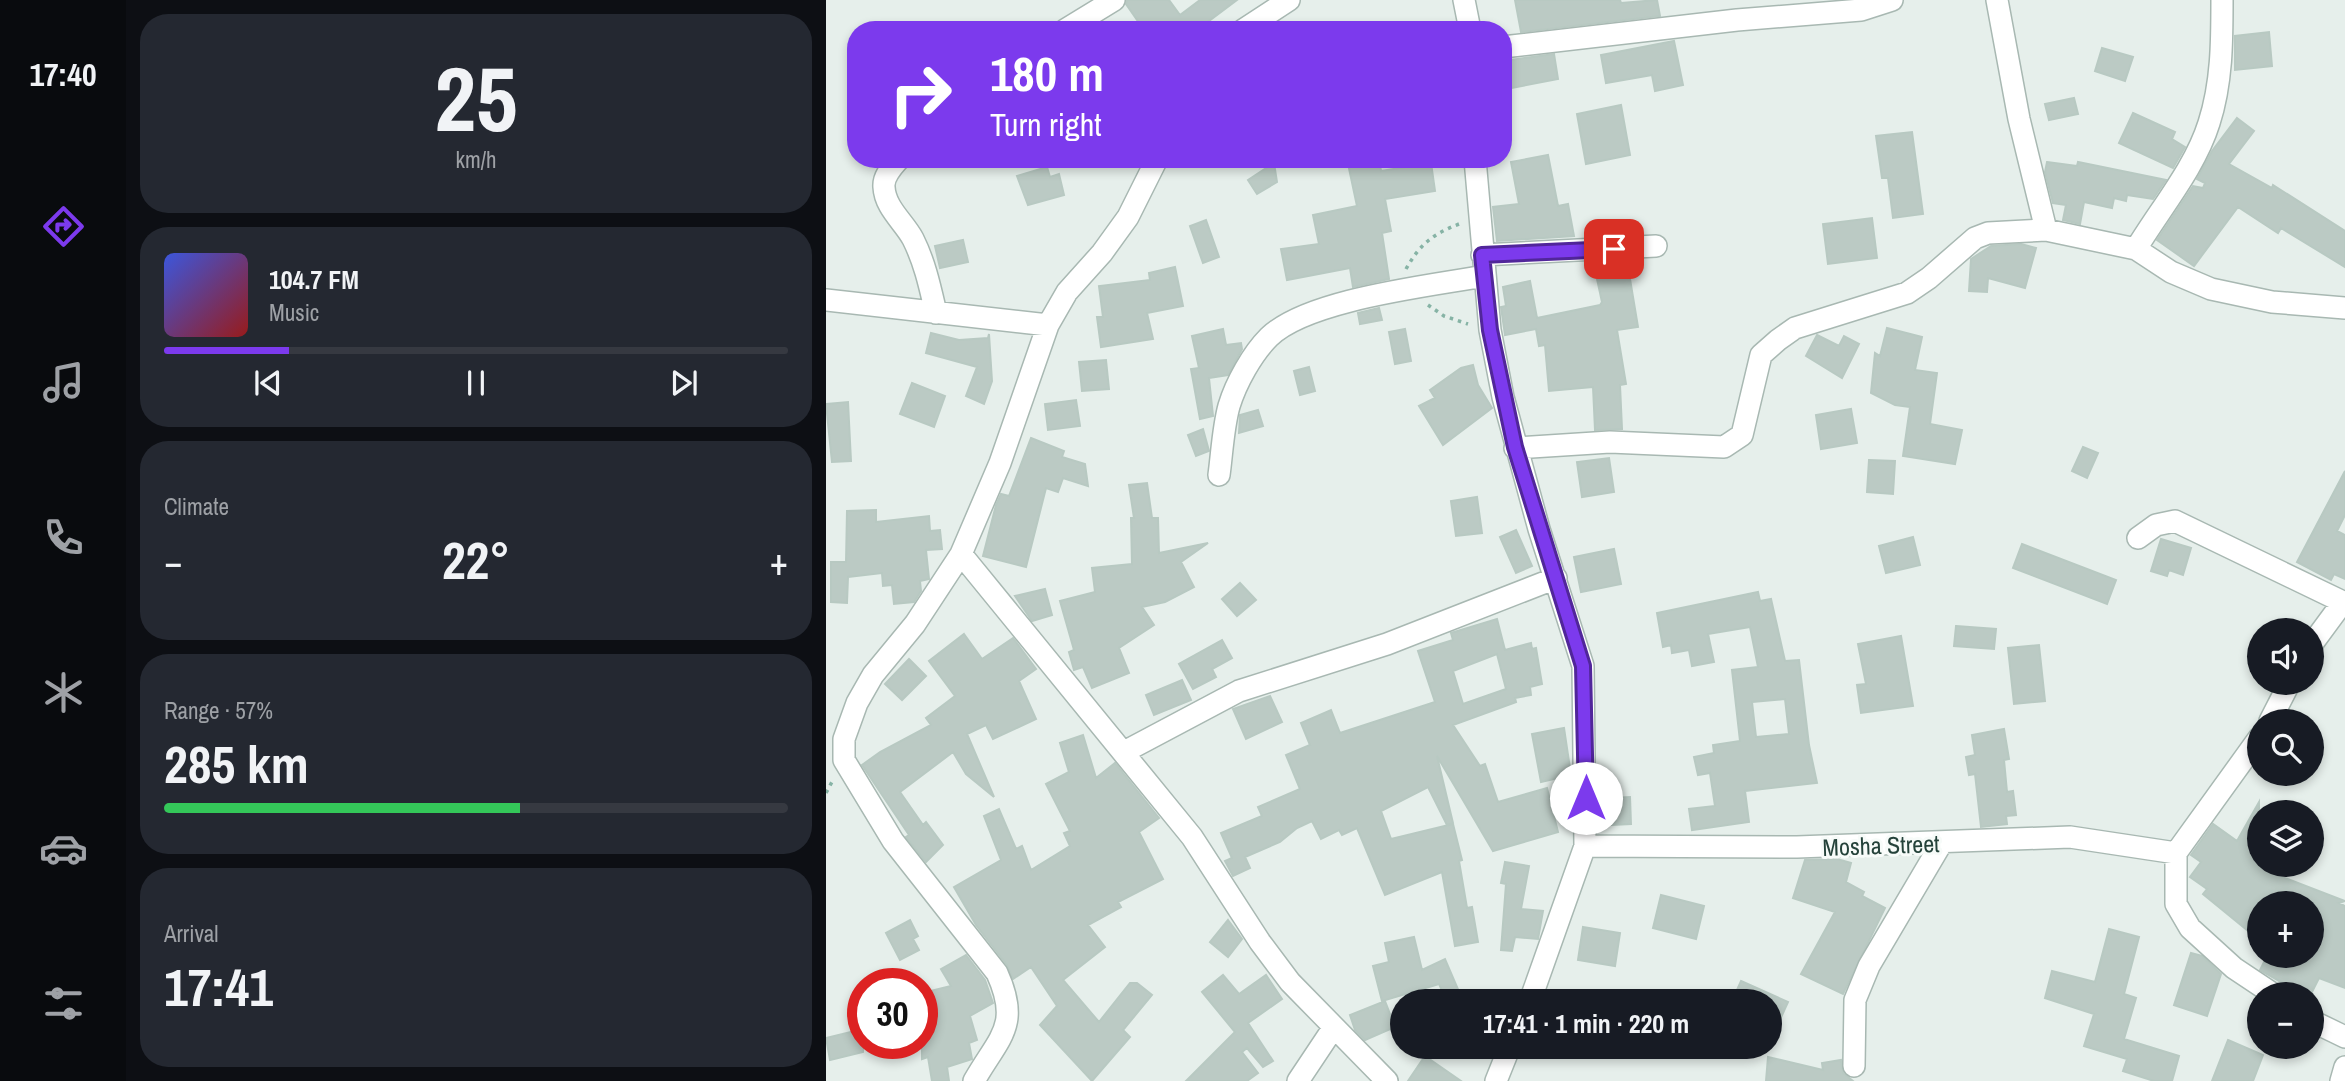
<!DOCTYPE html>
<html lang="en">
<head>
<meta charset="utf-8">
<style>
  :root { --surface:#171b24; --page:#242831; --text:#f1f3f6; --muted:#9ea1a6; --line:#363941; --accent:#7c3aed }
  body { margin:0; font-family:"Archivo Narrow",sans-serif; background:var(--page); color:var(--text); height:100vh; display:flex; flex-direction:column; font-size:26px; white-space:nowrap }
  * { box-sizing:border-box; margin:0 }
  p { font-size:23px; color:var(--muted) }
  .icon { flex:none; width:38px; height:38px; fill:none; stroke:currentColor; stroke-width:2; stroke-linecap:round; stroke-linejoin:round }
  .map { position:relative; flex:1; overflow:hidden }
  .side { display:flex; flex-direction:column; gap:14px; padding:14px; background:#0d0f14; width:700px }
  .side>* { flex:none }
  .banner { position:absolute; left:21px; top:21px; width:665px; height:147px; border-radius:28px; box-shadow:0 4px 10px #0003; background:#7c3aed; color:#fff; overflow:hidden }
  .tools { position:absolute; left:1421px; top:618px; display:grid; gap:14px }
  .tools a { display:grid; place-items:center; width:77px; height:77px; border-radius:50%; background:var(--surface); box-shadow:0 4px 10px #0003; font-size:35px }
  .speed { position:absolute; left:21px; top:968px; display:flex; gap:14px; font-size:35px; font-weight:700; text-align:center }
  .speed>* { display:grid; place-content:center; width:91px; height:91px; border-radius:50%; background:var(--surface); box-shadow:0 4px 10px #0003; line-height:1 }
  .speed .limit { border:10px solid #d22; background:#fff; color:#111 }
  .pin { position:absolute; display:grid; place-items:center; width:60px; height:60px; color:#fff; margin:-30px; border-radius:14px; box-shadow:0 4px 10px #0006 }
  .me { position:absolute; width:77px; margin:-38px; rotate:0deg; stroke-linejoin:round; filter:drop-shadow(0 0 5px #0008) }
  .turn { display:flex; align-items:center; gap:24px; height:147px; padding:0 28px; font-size:32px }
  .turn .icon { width:91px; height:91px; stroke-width:2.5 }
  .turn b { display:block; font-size:49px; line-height:60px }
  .big { font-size:52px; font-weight:800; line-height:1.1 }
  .side .tile { flex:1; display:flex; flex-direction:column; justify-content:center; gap:10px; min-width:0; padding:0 24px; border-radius:28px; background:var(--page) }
  .side .dial { align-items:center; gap:0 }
  .dial b { font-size:91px; line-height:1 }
  .song { display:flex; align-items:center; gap:21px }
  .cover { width:84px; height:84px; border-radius:10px; background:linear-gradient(135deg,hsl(230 70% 55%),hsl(0 70% 35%)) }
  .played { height:7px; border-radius:4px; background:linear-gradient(90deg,var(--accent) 20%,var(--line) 20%) }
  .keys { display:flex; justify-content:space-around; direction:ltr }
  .heat { display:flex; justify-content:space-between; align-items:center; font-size:38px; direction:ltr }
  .charge { height:10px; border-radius:5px; background:linear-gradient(90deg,#34c759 57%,var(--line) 0) }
  .trip { position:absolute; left:564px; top:989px; width:392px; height:70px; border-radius:35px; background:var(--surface); box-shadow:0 4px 10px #0003; font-weight:800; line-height:70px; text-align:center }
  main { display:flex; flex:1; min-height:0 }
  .menu { display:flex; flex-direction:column; width:126px; justify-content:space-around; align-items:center; background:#090b0e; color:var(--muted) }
  .menu .icon { width:49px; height:49px }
  .menu .active { color:var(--accent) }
  .menu b { font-size:32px; color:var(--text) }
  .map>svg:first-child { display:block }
</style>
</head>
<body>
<main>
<nav class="menu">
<b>17:40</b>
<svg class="icon active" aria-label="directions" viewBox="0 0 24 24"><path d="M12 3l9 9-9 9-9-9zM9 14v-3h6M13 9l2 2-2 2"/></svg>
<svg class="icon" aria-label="music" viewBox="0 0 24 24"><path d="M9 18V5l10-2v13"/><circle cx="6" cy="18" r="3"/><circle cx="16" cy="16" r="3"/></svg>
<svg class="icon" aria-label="phone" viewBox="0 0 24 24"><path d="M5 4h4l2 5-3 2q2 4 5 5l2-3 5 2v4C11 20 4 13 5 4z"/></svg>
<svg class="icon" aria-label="climate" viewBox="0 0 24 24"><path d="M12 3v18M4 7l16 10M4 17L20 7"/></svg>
<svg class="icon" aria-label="car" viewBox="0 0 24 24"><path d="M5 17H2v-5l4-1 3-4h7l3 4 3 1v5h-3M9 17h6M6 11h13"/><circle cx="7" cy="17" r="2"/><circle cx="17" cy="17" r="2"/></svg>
<svg class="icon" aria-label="filters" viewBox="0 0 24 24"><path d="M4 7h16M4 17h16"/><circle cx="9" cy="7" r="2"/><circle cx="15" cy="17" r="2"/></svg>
</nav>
<section class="side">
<div class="tile dial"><b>25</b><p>km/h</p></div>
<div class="tile">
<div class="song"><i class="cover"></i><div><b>104.7 FM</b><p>Music</p></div></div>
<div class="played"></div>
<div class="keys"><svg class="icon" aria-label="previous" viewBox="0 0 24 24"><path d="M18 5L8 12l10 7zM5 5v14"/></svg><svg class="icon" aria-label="pause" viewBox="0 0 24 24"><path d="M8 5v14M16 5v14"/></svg><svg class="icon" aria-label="next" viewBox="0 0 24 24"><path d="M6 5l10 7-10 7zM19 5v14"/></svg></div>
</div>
<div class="tile"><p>Climate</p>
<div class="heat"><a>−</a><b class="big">22°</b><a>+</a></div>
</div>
<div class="tile"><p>Range · 57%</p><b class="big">285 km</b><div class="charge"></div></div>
<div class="tile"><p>Arrival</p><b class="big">17:41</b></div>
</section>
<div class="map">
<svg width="1519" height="1081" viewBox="0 0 1519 1081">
  <rect width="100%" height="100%" fill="#e6efeb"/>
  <!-- building -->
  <path fill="#bbcac4" stroke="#b8c9c2" stroke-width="2" fill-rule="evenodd" d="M301 0H343L354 15 374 0H411L371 30H318L300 4Z
    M689 0H794L795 3 831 0 834 16 695 32Z
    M1443 32 1446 66 1409 70V36Z
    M848 41 857 85 829 91 826 75 780 83 775 55Z
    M1276 48 1307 57 1299 81 1269 71Z
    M728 54 732 79 680 89 677 61Z
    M1248 98 1252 114 1223 120 1219 104Z
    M795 105 804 155 760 164 751 114Z
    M1307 113 1349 132 1346 139 1359 147 1347 168 1293 143Z
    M1411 118 1428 131 1403 164 1446 188 1447 185 1519 231V267L1455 228 1452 233 1412 207 1368 266 1331 240 1367 186 1377 188 1379 183 1371 179 1386 151Z
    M1086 132 1097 214 1067 218 1062 178H1056L1050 136Z
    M722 155 732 206 742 204 748 236 671 241 667 207 693 204 685 162Z
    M521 159H553L555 171 605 163 609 191 559 199 565 231 556 233 563 279 527 287 524 268 461 280 455 249 493 244 487 215 531 206Z
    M1221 162 1251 166 1252 162 1340 180 1327 199 1301 195 1300 201 1288 198 1286 208 1258 202 1254 224 1237 220 1240 205 1227 203 1219 172Z
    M448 163 451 182 431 194 422 180Z
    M221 167 224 177 233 174 238 195 202 205 191 176Z
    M1046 218 1051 258 1002 264 997 224Z
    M380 220 393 257 377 263 364 226Z
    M137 240 142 262 114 268 109 246Z
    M1195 244 1210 248 1199 288 1162 278 1161 292 1143 291 1145 259 1165 246Z
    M801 261 812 327 791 330 800 384 794 385 796 429 769 430 767 387 723 391 719 345 713 346 710 329 679 335 675 307 680 306 677 287 704 281 711 318 774 305 776 302 768 265Z
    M349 267 357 306 321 313 327 339 275 347 271 317H277L273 286 324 280 323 273Z
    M553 308 556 320 534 324 532 313Z
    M1061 328 1096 337 1089 370 1111 373 1104 424 1136 430 1129 464 1077 456 1084 407 1069 405 1045 393 1049 353 1054 356Z
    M397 329 400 345 415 343 416 349 402 375 383 378 387 416 374 419 365 369 373 368 366 336Z
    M579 329 585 361 569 364 563 332Z
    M105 333 133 340 162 338 163 334 166 381 158 404 140 396 151 367 100 353Z
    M991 335 1013 346 1018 336 1033 344 1016 378 980 356Z
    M280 360 283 389 256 391 253 362Z
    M647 365 652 385 666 408 617 445 593 406 609 398 604 390 635 368Z
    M483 367 489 391 474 395 468 371Z
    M86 383 119 396 108 427 74 414Z
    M250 400 254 426 222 430 219 404Z
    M22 402 25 461 6 462 0 404Z
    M1025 409 1031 443 995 449 990 415Z
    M432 410 437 426 413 433 414 415Z
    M377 429 383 451 370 456 362 435Z
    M205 438 238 451 236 457 259 464 262 486 237 478 232 492 220 488 200 567 157 556 170 505 175 494 183 496Z
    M1257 447 1272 453 1261 478 1246 471Z
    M783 458 788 492 756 497 751 462Z
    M1043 460 1069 461 1067 494 1041 492Z
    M1519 471V515L1511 531 1519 535V579L1508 574 1505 580 1471 562Z
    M321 483 326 518H332L333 553 382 543 355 562 368 587 339 602 316 607 328 625 293 648 303 673 266 688 257 667 248 670 243 652 248 650 234 601 269 592 266 568 306 564 305 518H308L303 485Z
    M651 497 656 533 630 536 625 501Z
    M50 510V522L103 516 104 531 114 530 116 549 100 550 103 579 94 581 95 591 88 602 68 604 66 585 57 586 56 573 22 577 21 603 5 602V562H20L21 511Z
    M690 530 706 566 690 573 674 537Z
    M1087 537 1094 565 1060 573 1053 546Z
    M1335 539 1365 548 1357 575 1343 570 1341 576 1325 571Z
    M1196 544 1290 580 1281 604 1187 568Z
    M788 549 795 584 755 592 748 557Z
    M414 583 430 600 411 616 396 599Z
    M219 589 226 615 206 621 189 596Z
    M932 592 934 601 945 599 959 661 973 660 983 745 991 783 919 791 923 822 866 830 863 809 889 806 884 773 872 775 868 757 888 753 887 745 914 741 906 670 932 667 924 627 882 634 888 662 866 666 863 650 846 653 845 645 837 647 831 613ZM959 699 963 734 930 737 926 702Z
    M671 619 679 650 705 643 706 649 710 648 716 684 704 687 705 695 689 698 690 702 627 725 654 766 659 764 672 802 721 788 732 832 667 851 611 756 627 823 621 825 602 787 555 811 565 839 627 824 636 860 633 861 641 908 646 907 652 942 629 946 616 872 559 895 531 828 516 835 513 830 495 839 486 821 471 828 454 842 419 857 424 868 407 876 399 861 406 858 395 833 436 816 432 807 474 789 460 755 484 745 475 723 505 710 514 733 609 702 592 651 627 640 625 633ZM671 654 680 689 637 704 627 671Z
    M1130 626 1170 629 1168 649 1128 646Z
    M138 634 156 659 187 638 210 669 193 681 210 719 167 739 160 725 141 734 168 797 140 774 127 752 74 792 97 825 100 822 117 845 100 862 80 837 83 835 36 765 54 752 105 725 100 718 129 696 103 661Z
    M1075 636 1087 706 1035 713 1031 685 1040 684 1032 644Z
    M396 640 406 658 386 669 390 677 367 689 353 664Z
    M1213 645 1219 701 1188 704 1182 648Z
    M83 659 100 676 76 700 59 684Z
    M356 680 365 700 328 715 320 695Z
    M444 696 456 722 420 739 407 709Z
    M738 728 745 775 715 782 706 734Z
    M1178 729 1183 759 1178 760 1181 792 1187 791 1190 815 1180 816 1181 824 1155 827 1149 774 1143 775 1140 757 1149 755 1146 735Z
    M257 735 270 778 289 763 333 818 313 832 337 879 292 902 295 907 262 925 279 947 237 980 273 1022 304 983H311L326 995 297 1030 304 1037 266 1081 214 1025 231 1006 205 967 187 979 181 965 150 925 128 887 175 860 158 816 173 809 190 849 196 846 205 870 244 846 238 833 244 831 220 784 243 772 234 743Z
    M804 797 805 824 786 825V798Z
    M1433 802V864H1457L1451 875 1519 901 1513 903 1519 906V988L1493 978 1485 994H1476L1434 970 1441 956H1486V903H1433V940L1377 894 1381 889 1364 877 1375 862 1365 855 1387 824 1411 841Z
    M1011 859 1025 863 1020 882 1038 892 1036 896 1059 908 1017 994 975 974 1009 912 967 898 979 860Z
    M679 862 703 866 695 909 717 911 712 939 689 937 686 951 675 950 680 884 675 883Z
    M835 895 878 906 870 939 827 928Z
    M84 920 92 936 87 939 93 950 74 960 60 933Z
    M402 920 416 939 402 957 384 942Z
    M757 927 794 933 789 966 752 960Z
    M1283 929 1313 937 1298 994 1310 998 1298 1039 1353 1056 1346 1081H1328L1297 1071 1301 1059 1258 1046 1268 1014 1219 998 1226 971 1269 982Z
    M588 937 596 970 619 959 637 1001H621L613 984 556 1001 547 966 563 962 559 943Z
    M1365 953 1376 956 1395 974 1381 1016 1348 1005Z
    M140 955 159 980 167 1003 144 1016 151 1040 143 1043 146 1059 121 1067 123 1081H106L102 1057 96 1059V993L125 986 115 969Z
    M397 975 413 994 440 975 456 999 422 1023 447 1061 437 1067 421 1048 416 1052 432 1073 421 1081H360L409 1032 376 992Z
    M915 981 962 1002 943 1044V1001H906Z
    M559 1001 569 1027 539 1040 529 1030 524 1015Z
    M37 1029V1052L4 1060 0 1038Z
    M1402 1040 1437 1055 1427 1081H1386Z
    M599 1056 635 1081H582Z
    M942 1057 997 1070 996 1063 1015 1060 1017 1073 1027 1081H940Z"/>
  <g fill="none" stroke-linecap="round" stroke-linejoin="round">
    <!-- minor casing -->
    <g stroke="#a8b8b2" stroke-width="24">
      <path id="minor" d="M638 0 644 30
        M1171 0 1193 119 1220 230
        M239 30 288 0
        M417 30 463 0
        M677 47 911 20 1035 10 1066 0
        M73 159C66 167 57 176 58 187 59 208 78 222 87 239 99 263 104 287 110 313
        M649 159 664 330 677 397 713 529 757 666 759 846 704 1001
        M1310 249C1334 209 1369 168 1383 123 1396 83 1396 41 1396 0
        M656 255 830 246
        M0 300 222 325
        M689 448 784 442 898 447 916 435 935 355 952 340 969 328 1081 293 1103 278 1149 238 1162 233 1220 230 1310 249 1345 272 1385 289 1446 302 1519 308
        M393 475C396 453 397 428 403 406 410 383 426 354 443 337 482 299 604 286 658 276
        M1312 538 1330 525 1349 521 1519 603
        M135 554 366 837 434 942 464 982 561 1081
        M1486 644 1517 602
        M1444 721 1464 682
        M1433 738 1350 853V904L1364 928 1408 968 1447 994
        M298 752 413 691 561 644 730 578
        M759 846 971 847 1244 837 1350 853
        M1486 1021 1519 1037
        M1028 1066 1029 1000 1043 966 1115 844
        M148 1081C173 1037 195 1026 171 973L67 841 18 760V739L31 703 47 675 89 624 135 554 174 463 222 325 241 292 276 253 302 217 331 159
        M472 1081 508 1027
        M670 1081 684 1046
        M1515 1081 1519 1067"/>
    </g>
    <!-- path -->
    <path stroke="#86b3a5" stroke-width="3.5" stroke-dasharray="3.5 5" stroke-linecap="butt" d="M580 269C594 244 607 234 633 224
      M602 305 618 316 642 324
      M0 793 7 780"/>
    <!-- minor -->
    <use href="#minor" stroke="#fff" stroke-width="21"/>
  </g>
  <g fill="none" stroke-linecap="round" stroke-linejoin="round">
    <!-- route casing -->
    <g stroke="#51269a" stroke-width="18">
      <path id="route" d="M760 798 757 666 689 447 664 330 656 255 788 249"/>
    </g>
    <!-- route -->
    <use href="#route" stroke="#7c3aed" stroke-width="12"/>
  </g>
  <g text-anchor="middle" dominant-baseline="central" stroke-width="6" stroke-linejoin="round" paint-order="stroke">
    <!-- street labels -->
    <g font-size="24" fill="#24423a" stroke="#f7fbf9">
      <text transform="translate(1055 845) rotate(-2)">Mosha Street</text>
    </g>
  </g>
</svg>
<div class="tools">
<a><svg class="icon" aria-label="sound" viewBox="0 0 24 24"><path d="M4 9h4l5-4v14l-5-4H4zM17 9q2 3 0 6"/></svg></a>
<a><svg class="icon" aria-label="search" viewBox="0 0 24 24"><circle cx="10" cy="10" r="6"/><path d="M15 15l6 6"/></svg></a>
<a><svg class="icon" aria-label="layers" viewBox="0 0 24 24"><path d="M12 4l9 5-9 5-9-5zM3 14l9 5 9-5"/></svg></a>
<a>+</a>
<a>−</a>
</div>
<div class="speed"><div class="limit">30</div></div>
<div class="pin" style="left:788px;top:249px;background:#d93025"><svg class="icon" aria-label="arrive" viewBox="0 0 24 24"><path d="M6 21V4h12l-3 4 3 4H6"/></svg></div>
<svg class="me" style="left:760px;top:798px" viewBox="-20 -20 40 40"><circle r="19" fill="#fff"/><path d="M0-13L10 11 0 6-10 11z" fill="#7c3aed"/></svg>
<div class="trip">17:41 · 1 min · 220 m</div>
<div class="banner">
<div class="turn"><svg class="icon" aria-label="right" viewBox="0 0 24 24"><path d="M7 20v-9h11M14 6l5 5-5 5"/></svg><div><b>180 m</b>Turn right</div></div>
</div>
</div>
</main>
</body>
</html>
